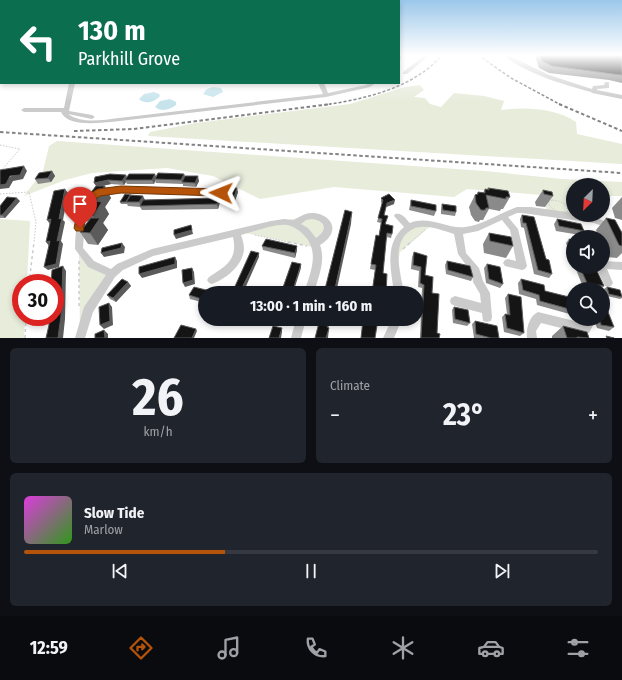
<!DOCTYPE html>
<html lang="en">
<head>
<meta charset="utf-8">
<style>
  :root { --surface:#171b24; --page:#20242c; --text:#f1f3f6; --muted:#9ea1a6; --line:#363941; --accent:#b45309 }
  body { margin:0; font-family:"Fira Sans Condensed",sans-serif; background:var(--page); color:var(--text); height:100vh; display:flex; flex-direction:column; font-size:15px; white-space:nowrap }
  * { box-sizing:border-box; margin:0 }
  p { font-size:13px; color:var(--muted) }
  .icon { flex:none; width:22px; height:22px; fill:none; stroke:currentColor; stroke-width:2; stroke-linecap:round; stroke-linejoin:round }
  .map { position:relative; height:338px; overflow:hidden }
  .side { display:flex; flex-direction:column; gap:10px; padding:10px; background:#0d0f14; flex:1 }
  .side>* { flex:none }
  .guide { position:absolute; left:0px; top:0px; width:400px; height:84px; box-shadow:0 2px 6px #0003; background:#0b6e4f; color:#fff; overflow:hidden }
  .needle { width:26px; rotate:204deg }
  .fabs { position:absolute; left:566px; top:178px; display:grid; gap:8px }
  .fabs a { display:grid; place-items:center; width:44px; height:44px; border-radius:50%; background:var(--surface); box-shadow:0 2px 6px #0003; font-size:20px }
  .speed { position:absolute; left:12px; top:274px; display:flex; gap:8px; font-size:20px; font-weight:700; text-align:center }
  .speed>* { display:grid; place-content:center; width:52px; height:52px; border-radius:50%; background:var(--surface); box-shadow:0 2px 6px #0003; line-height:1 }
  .speed .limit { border:6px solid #d22; background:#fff; color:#111 }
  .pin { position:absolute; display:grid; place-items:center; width:34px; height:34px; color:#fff; margin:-41px -17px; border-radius:50% 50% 50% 0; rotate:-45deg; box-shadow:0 0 4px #0007 }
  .pin .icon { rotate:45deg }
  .me { position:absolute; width:44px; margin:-22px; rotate:272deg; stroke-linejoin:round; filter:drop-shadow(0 0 3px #0008) }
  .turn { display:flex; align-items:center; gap:14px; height:84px; padding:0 12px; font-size:18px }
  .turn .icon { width:52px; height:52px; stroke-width:2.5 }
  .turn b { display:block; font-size:28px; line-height:34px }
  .big { font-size:30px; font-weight:700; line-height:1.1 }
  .side .tile { flex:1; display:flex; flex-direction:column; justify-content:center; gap:6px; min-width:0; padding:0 14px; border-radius:6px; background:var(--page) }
  .side .dial { align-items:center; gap:0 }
  .dial b { font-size:52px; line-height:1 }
  .song { display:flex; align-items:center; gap:12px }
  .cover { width:48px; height:48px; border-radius:6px; background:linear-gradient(135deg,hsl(300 70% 55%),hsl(110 70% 35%)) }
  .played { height:4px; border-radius:2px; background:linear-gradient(90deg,var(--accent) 35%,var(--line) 35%) }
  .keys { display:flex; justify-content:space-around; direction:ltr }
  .heat { display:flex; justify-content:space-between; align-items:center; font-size:22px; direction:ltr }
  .side .tiles { flex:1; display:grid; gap:10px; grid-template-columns:1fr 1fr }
  .tile:last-child { grid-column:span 2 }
  .trip { position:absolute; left:198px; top:286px; width:226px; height:40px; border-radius:20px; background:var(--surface); box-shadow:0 2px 6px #0003; font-weight:700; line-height:40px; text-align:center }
  .tabs { display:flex; height:64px; justify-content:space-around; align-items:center; background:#090b0e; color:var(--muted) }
  .tabs .icon { width:28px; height:28px }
  .tabs .current { color:var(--accent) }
  .tabs b { font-size:18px; color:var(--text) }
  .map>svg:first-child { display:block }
</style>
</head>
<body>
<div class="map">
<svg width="622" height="338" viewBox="0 0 622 338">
  <rect width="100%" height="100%" fill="#fff"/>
  <!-- green -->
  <path fill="#e7ecdb" d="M420 85 424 90 414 97 425 98 430 104 441 107 454 93 484 96 504 101 501 110C525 107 555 108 576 122L577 134 622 144V164L148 136 150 132 196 123 350 104 405 87Z
    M57 141 485 171 562 179 622 182V196H603V185H573V195H568L573 215 576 218 548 214 542 195 467 189 454 197 334 187 260 199 213 176 167 168 92 173 65 180 24 196 43 171 49 146Z
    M310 215 328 224 317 248 241 232Z
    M0 219 30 221 27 283H21V317H25L24 338H0Z
    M433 224 400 252 396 272V245L409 227Z
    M79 249 84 257 112 274 80 337Z"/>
  <!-- water -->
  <path fill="#c7e4ed" d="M213 87 221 88 223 92 213 97 203 94 207 89Z
    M154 92 159 94 160 96C155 102 145 105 139 99L144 94Z
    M170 99 176 102V105C170 110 161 112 155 107L160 101Z"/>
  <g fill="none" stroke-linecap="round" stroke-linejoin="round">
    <!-- path-far1 -->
    <path stroke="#cbcbcb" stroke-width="1" stroke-dasharray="1.5 1.5" stroke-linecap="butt" d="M0 145 20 149 0 172
      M0 194 29 192 36 222 34 243
      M552 200C560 201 567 203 568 211 560 214 554 211 549 205V202Z
      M255 235 292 243
      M410 243 425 230"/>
    <!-- path -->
    <path stroke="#cbcbcb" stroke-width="1.5" stroke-dasharray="3 3" stroke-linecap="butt" d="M288 242 307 246
      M403 249 411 242
      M79 261V308
      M29 283 34 242
      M25 338 26 317"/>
    <!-- minor -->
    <path fill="#cbcbcb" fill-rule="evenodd" d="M425 55H430L407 74H403V72Z
      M503 55H508L549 75 592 89 593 86 604 85 605 82H609V88L597 89V90L622 95V99L592 93 591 92C564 85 525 73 503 55Z
      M517 55H521V56L519 57Z
      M69 83H75L69 111 92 115 95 117 92 119 68 114C82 124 103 120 119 118L323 94 318 83H324L328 93 366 85 369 83H376L370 87 326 97 111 122C97 123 67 127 61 112H24L21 110 24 108H64Z
      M223 183 226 184 227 186 224 195 221 196 108 193C99 195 91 197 86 206L83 248 94 261 111 269 117 264 152 249 271 221 284 219 294 220C299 217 305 213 311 213 321 212 335 220 332 231 331 237 325 242 320 245 326 262 318 277 314 293H304C310 273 321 252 303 234 299 230 293 226 287 225 276 223 253 232 241 235 243 240 244 245 244 250 242 266 226 279 212 284L209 283 207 280 209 277C226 266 238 260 233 237L153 256 123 270 115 277 93 312 85 338H75L84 307 106 275 88 267 75 249C75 239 76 230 77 220 79 196 85 192 108 187L218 190 220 184ZM312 219C326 221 328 230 316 238L308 228 301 224 306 220Z
      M517 207H531L573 213V215C594 215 605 220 622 231V238L602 226 594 223 522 213H517L508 217 518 229 527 266 525 269 522 270 505 266 503 263 505 260 508 259 516 261 510 230 502 220 478 231 463 234 466 253 479 268 483 281 490 293 492 317 491 321 487 322 483 321 482 313 455 306 451 304 450 301 451 298 455 296 481 303 480 294 473 282 472 273 458 254 454 234C443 231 432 226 421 227 415 227 411 230 407 233 392 247 401 275 404 293H394C391 270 384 244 404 227L394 216 395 214C402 212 406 219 410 223 429 215 446 229 465 227 483 225 500 213 517 207Z
      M603 261 622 262V270L607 269 613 283 611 286 608 287 605 286 596 267H603Z
      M538 312 583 323 585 319H592L594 323 589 333 585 334 541 323 536 331 537 338H527C526 329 529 316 538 312Z
      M296 319H306L301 338H291Z
      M392 319H402L394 338H383Z"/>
    <!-- rail-far1 -->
    <path stroke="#838383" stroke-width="1.5" stroke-dasharray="3 2" stroke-linecap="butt" d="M478 55 511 78 561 105
      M324 105C365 99 414 88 442 55"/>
    <!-- rail -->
    <path stroke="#838383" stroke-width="2" stroke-dasharray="3.5 2.5" stroke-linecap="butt" d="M559 104 622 131
      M74 131 134 129 331 104
      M0 132 622 173"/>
  </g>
  <!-- wall -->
  <path fill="#8a8a8a" d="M535 55H622V83L609 80 549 73 539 68Z
    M52 171 55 176 51 182 38 184 35 179Z
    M184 174 185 176 199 181 196 187 183 186V184L156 183 155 181 154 184H127L126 182 124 185 111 184 102 186 111 198 105 207 109 214 103 223 108 230 98 245 88 244 80 232 88 222 83 215 90 205 86 199 96 186 94 183 127 177H156Z
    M488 188 510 197 503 209H501L500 211 489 209 483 220H480L479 222 475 221 471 215 469 207 475 195 477 194 478 192 483 193 485 189H487Z
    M543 190 553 196 545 207 536 206 535 202Z
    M238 192 235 201H227L226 197Z
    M131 196 145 200 220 202 218 209 142 210 140 207 128 206 127 204H121L120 202Z
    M622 197V220L615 218 612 208Z
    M381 198 394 204 386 207 384 215 386 224 392 234 391 238 386 237V242L383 273 386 293H372L375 270 370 269 376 235 379 236 381 223 377 222 382 204 381 202Z
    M411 200 436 211 434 216 409 210Z
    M20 201 5 218H0V206Z
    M442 204 456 212 455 216 441 214V208Z
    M522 215 546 259 552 274 549 278 534 274 524 228 521 227 520 219Z
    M606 218 622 233V253L617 258 607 257 603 247V237H599L596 230Z
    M557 219 584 231 580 235 556 231 554 224Z
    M489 233 513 246 506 258 484 253 483 244Z
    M569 239 573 240V262L566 243Z
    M262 246H297V250L295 258 263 250Z
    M414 252 425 275 432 293 437 333 439 338H420L422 288 418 287 419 271 411 269 412 257Z
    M447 261 473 277 471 281 446 274 445 265Z
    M487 264 503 284 500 288 486 283 484 268Z
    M575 267H595L604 286 601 289H593L583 287Z
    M521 279 545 291 573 298V315L537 305 536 299 519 294 518 283Z
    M128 282 131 286 116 302 110 299 107 295Z
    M607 287 622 295V298L620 299 607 296 604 289Z
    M205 293V303L190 299 189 295Z
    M508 294 524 333 520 336 504 332 502 317 505 314H507L505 298Z
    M454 307 470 323 467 326 453 323 452 310Z
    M318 319H330L328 328H318Z
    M594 319H603L614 327 609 331 597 328Z
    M475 321 499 338H474L472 324Z
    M563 326 589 338H552V336Z"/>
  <!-- shaded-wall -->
  <path fill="#5b5b5b" d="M24 166 27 171 23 179 13 181 9 188 0 189V185Z
    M52 171 55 176 51 182 48 178Z
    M155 174 157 179H155V181L154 184 152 180Z
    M184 174 185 178 182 182 183 184 181 180Z
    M126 175 128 179 125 180 126 182 124 185 122 181Z
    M198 176 199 181 196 187 195 183Z
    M108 180 111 184 97 187 94 183Z
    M105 186 111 198 105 207 109 214 103 223 108 230 98 245 90 233 97 223 93 216 99 206 95 199Z
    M237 188 238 192 235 201 234 197Z
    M65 189 68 193 63 220 65 222 61 241 63 244 59 267 48 270 44 267 57 241 59 219Z
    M143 196 145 200 141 206 139 202Z
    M17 198 20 201 5 218 2 215Z
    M219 198 220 202 218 209 217 204Z
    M395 200 394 204 386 207 387 203Z
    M352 212 351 224 336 293H334Z
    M51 219 50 224 47 220Z
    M191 225 193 234 176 239 174 235Z
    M50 241 49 246 46 242Z
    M122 243 125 247 124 253 104 257 101 253Z
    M297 246V250L295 258V253Z
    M259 253V257L243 293H242L241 290Z
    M175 257 177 261V268L142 278 139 274Z
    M301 264V268L293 293H292Z
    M63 266 66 271 65 319 63 338H57Z
    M192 268 194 272 195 284 185 287 183 283Z
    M128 282 131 286 116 302 113 298Z
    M109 303 112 307 113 325 104 329 100 325Z
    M329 319H330L326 338 327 327Z
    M282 328V332L281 338H279Z
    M329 328 328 338H326Z
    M196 329 197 331 194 338H192Z
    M104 330 108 334V338H105Z"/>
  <!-- building -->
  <path fill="#151515" stroke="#5b5b5b" d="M399 55H401L399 62Z
    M540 55H622V75L613 74 552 66 542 61Z
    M24 166 20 175 10 176 6 184 0 185V170Z
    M52 171 48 178 35 179 39 173Z
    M158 173 184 174 181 180 155 179Z
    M110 174 126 175 122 181 108 180 94 183 95 177Z
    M129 174H155L152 180H125Z
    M185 176H198L195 183 182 182Z
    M96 186H105L95 199H86Z
    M229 187 237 188 234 197H226Z
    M488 188 508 191 510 197H506V199L486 195 489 208H486L485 210H481L476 203 475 195 478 194V192L485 193V189L489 190Z
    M65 189 59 219 62 218 57 241 60 240 56 264 44 267 50 241 46 242 51 219 47 220 54 191Z
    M543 190 552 192 553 196 544 194Z
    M125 194 131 195 126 202H120Z
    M389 194 395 200 387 203 384 215 388 216 385 224 393 226 392 234 387 233 386 242 383 273 387 274 386 293H372L376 265 371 264 376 235 379 236 382 219 378 218 383 200 381 198Z
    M130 195 143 196 139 202H126Z
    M7 197 17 198 2 215H0V206Z
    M219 198 217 204 140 206 143 200Z
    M411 200 436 205V211L411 206Z
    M93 201 102 202 93 216 83 215Z
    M442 204 456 206V212L443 210Z
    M345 210 352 212 334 293H324Z
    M522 215 534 217 546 259 549 260 552 274 538 270 526 223H523Z
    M91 218H100L90 233 80 232Z
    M606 218 615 220 622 233V246L619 245Z
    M557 219 581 224 584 231 559 226Z
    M191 225 192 230 174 235V230Z
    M489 233 511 237 513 246 490 241Z
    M266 239 297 246 295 253 262 246Z
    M569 239 573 240V249Z
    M122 243 121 248 101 253 102 248Z
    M251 251 259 253 241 290H240L238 293H232Z
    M414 252 427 256 425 275 433 277 432 293 439 294 437 333 440 334 439 338H421L424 285 420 283 421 267 413 265Z
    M175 257V264L139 274V267Z
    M447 261 470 266 473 277 448 270Z
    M292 262 301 264 292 293H281Z
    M487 264 500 267 503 284 489 279Z
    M63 266 61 316 58 338H46L49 325V317H55V283H51L52 270Z
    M580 267H595L604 286 587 283Z
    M192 268 193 280 183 283 182 270Z
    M122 279 128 282 113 298 107 295Z
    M521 279 544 285 545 291 573 298V310L540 301 539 295 523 290Z
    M194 287 218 293H205V300L189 295Z
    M607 287 620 290 622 297 609 294Z
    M508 294 521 297 524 333 507 328 505 314 510 315Z
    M109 303 110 321 100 325 99 307Z
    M603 306 606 307 614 327 601 325 600 319H603Z
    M454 307 468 310 470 323 455 319Z
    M320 319H329L327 327 329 328 326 338H315Z
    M369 319H378L375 338H361L363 320 368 322Z
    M475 321 497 326 499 338H491L476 334Z
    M181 325 196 329 192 338H174Z
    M273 326 282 328 279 338H269Z
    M563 326 587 332 589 338 577 337V338H567Z
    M104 330 105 338H95V334Z
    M606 336 614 338H607Z"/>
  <!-- sky -->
  <linearGradient id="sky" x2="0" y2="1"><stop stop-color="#9bc7ea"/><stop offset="0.54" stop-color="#fff"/><stop offset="1" stop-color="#fff" stop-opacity="0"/></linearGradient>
  <rect width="622" height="102" fill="url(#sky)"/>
  <!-- route -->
  <path fill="#b45309" stroke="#753606" d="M121 186 221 189 226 193 221 196 121 193 100 196 89 203 83 231H76L74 228 81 198 98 189Z"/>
</svg>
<div class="fabs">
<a><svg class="needle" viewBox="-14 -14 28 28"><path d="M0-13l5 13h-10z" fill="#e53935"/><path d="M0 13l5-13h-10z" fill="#9ea1a6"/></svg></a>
<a><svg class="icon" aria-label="sound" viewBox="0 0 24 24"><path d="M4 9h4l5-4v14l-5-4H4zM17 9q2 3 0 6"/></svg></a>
<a><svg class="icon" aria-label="search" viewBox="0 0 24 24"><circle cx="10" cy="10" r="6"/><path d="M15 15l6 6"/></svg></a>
</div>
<div class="speed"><div class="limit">30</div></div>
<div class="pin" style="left:80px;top:228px;background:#d93025"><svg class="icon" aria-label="arrive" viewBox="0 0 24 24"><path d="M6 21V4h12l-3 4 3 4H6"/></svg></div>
<svg class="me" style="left:221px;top:193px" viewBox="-20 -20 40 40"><path d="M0-17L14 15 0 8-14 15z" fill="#b45309" stroke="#fff" stroke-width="4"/></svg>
<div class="trip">13:00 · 1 min · 160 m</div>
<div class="guide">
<div class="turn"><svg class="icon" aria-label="left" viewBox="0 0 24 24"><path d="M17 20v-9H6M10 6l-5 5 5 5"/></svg><div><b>130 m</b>Parkhill Grove</div></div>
</div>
</div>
<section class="side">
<div class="tiles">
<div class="tile dial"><b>26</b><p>km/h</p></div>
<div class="tile"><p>Climate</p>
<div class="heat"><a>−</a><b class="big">23°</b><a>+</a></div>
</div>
<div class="tile">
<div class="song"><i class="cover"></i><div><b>Slow Tide</b><p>Marlow</p></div></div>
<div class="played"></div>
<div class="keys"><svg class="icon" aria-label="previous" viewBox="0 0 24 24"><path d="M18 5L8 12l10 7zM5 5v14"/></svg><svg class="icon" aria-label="pause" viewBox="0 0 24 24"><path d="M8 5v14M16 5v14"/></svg><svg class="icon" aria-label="next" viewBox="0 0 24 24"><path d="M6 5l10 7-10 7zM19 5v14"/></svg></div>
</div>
</div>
</section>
<nav class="tabs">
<b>12:59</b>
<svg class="icon current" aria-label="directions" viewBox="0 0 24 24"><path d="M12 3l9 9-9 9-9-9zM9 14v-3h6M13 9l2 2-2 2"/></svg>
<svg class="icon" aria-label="music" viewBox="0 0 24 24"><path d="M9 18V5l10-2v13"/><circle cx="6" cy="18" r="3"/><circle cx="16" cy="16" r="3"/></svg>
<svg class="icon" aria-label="phone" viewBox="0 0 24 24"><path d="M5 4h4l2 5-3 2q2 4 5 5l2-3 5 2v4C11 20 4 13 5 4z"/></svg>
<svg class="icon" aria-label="climate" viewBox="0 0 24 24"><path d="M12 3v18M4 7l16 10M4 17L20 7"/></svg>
<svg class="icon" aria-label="car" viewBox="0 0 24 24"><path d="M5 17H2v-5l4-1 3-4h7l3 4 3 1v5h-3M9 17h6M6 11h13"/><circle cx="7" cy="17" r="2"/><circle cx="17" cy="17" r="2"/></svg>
<svg class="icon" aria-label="filters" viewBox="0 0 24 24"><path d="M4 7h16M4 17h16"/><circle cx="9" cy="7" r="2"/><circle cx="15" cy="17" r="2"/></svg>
</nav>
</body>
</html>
